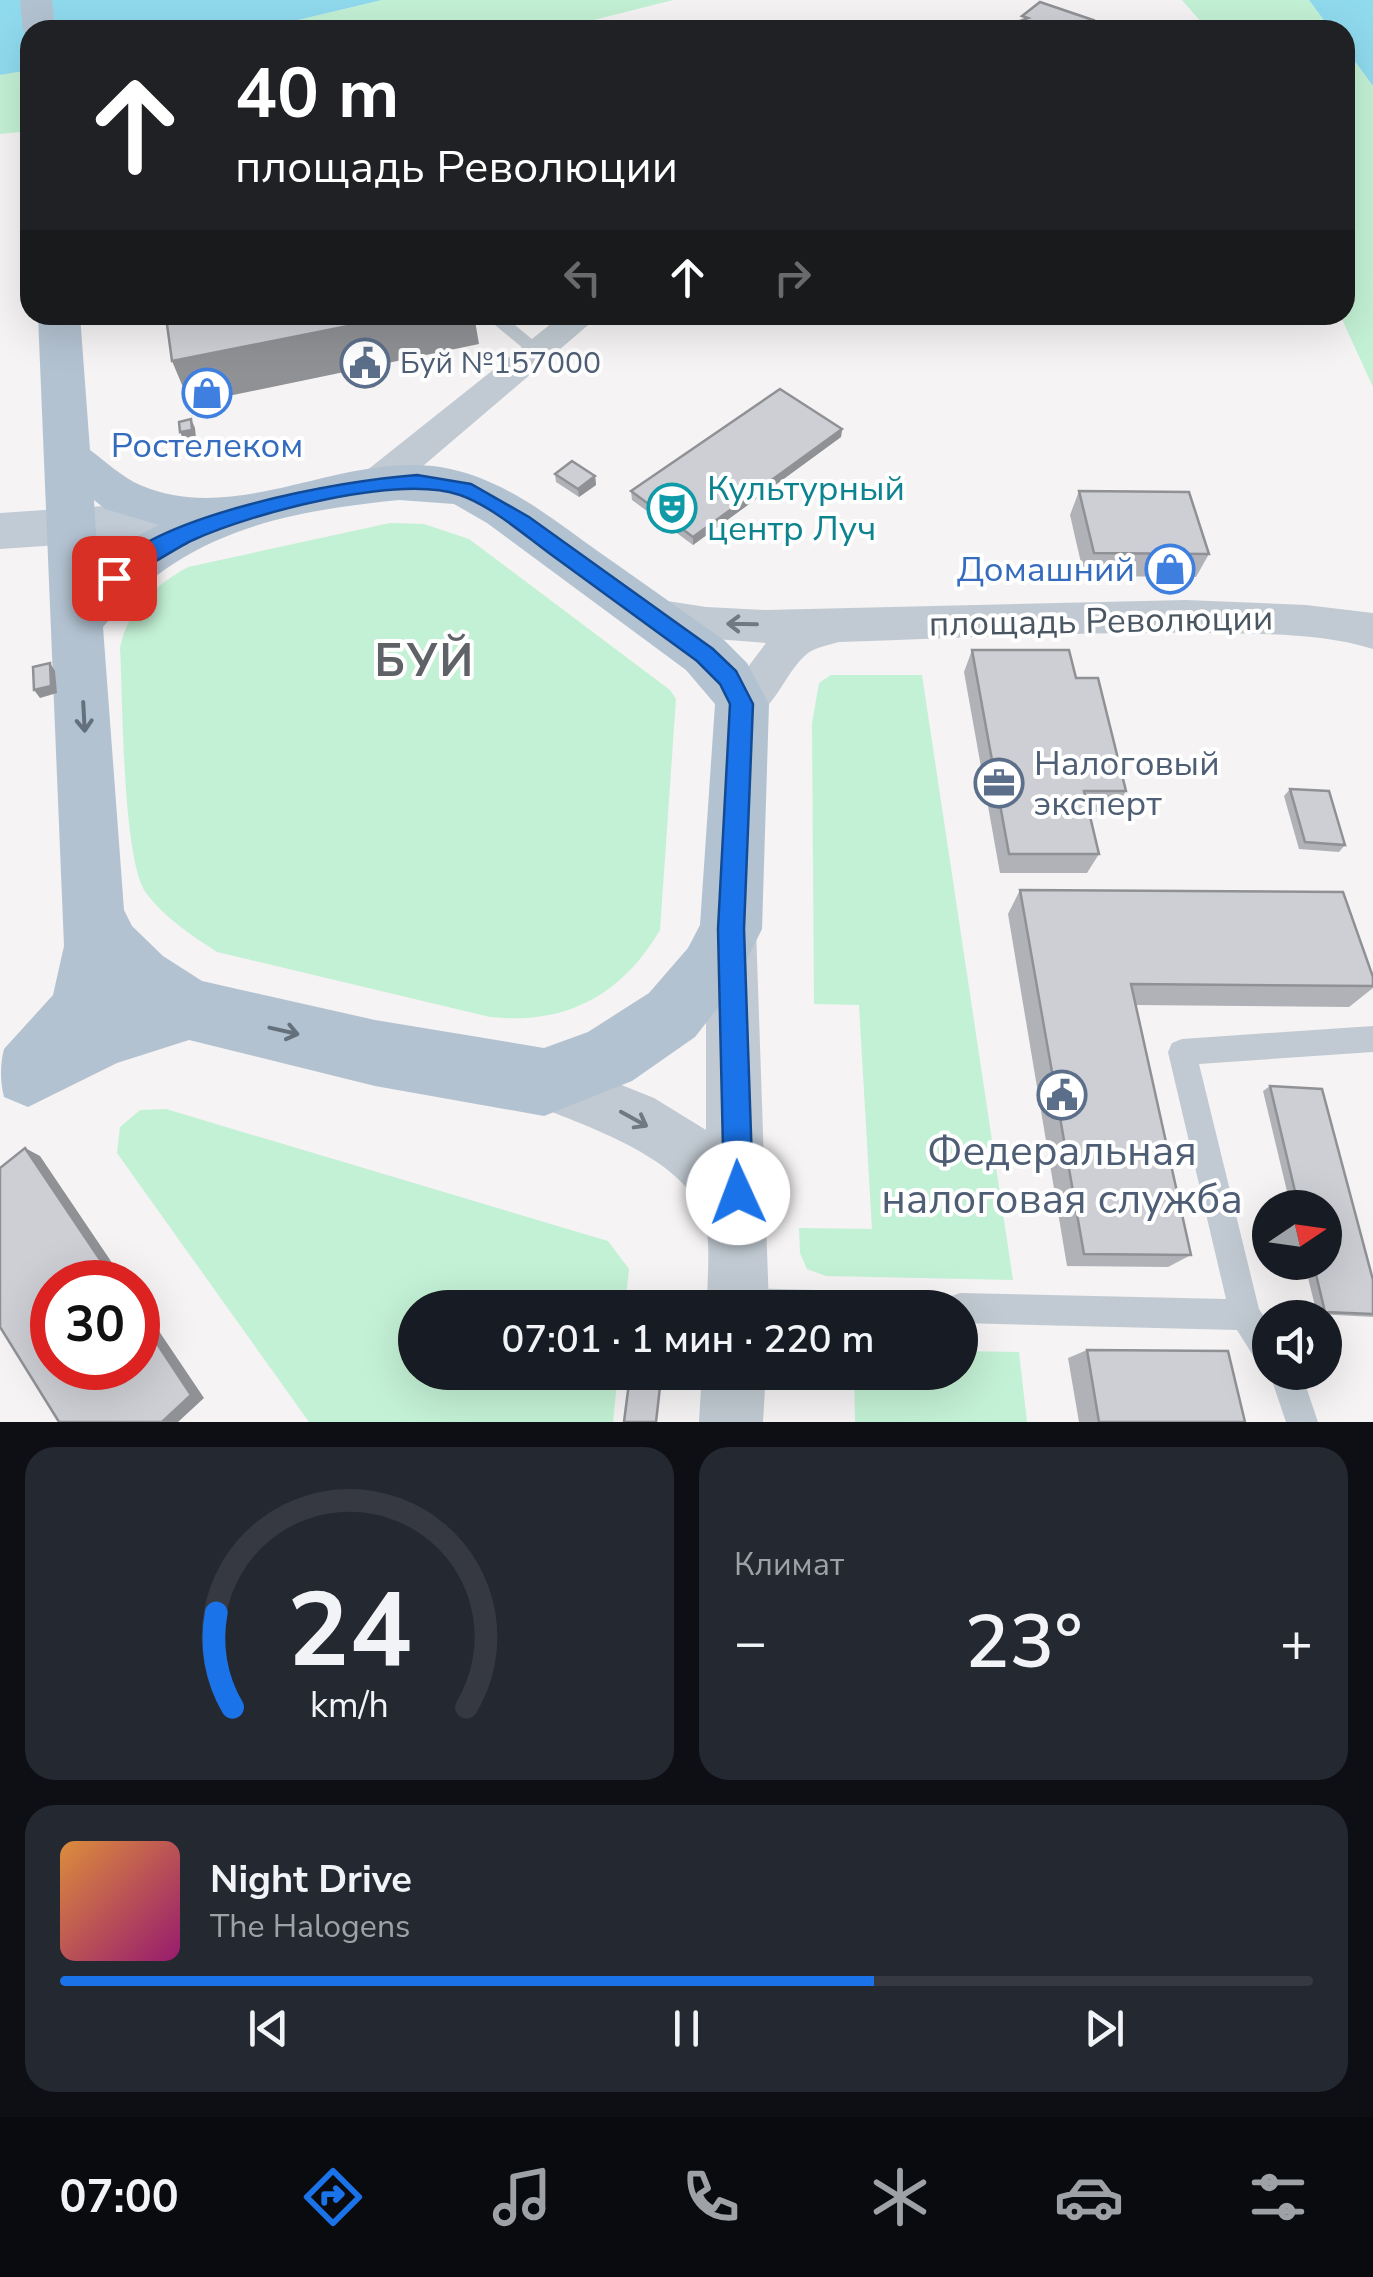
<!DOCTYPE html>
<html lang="ru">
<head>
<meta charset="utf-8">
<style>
  :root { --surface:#171b24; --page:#242831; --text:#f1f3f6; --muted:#9ea1a6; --line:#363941; --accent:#1a73e8 }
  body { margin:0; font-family:"Nunito Sans",sans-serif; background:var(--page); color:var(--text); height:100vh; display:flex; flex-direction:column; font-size:38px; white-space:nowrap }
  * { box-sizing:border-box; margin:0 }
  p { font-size:32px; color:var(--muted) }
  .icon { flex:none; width:55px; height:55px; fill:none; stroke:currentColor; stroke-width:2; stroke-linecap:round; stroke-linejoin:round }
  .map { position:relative; height:1422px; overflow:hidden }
  .sheet { display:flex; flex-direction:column; gap:25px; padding:25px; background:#0d0f14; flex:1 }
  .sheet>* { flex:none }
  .hud { position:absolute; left:20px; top:20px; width:1335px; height:305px; border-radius:30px; box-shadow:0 10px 40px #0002; background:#202124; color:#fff; overflow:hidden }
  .needle { width:65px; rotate:77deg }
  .tools { position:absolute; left:1252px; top:1190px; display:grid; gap:20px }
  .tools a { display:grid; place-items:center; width:90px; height:90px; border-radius:50%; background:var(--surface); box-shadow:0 10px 40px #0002; font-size:50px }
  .speed { position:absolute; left:30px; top:1260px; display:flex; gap:20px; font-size:50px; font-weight:700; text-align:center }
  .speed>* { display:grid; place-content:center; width:130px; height:130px; border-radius:50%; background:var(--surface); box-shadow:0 10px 40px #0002; line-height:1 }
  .speed .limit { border:15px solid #d22; background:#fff; color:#111 }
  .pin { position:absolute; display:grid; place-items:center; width:85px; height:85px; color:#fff; margin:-42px; border-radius:20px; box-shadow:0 5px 15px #0006 }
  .me { position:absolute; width:110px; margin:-55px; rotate:358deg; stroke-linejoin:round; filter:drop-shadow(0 0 8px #0008) }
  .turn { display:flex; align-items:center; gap:35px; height:210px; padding:0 50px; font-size:45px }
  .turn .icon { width:130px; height:130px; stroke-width:2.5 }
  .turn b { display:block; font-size:70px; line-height:85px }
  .lanes { display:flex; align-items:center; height:95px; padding:0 50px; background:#0003; justify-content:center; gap:50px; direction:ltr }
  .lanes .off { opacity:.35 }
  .big { font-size:75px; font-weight:600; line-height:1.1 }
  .sheet .tile { flex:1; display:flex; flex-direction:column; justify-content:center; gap:15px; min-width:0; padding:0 35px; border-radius:30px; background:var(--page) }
  .sheet .dial { align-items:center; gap:0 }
  .dial svg { height:260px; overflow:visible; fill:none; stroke:var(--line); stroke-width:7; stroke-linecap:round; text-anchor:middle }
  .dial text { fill:var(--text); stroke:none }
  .song { display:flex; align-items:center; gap:30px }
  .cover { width:120px; height:120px; border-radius:15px; background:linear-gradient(135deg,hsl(30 70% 55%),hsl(320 70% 35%)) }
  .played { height:10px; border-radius:5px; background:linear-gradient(90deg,var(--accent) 65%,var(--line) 65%) }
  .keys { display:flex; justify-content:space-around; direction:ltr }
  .heat { display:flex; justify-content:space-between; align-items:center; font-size:55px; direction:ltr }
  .sheet .tiles { flex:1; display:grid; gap:25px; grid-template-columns:1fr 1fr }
  .tile:last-child { grid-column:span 2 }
  .trip { position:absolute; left:398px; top:1290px; width:580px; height:100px; border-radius:50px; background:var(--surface); box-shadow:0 10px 40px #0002; font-weight:600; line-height:100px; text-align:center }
  .dock { display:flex; height:160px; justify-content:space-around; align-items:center; background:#090b0e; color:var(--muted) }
  .dock .icon { width:70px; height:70px }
  .dock .current { color:var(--accent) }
  .dock b { font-size:45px; color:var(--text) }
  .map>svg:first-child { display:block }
</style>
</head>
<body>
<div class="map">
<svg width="1373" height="1422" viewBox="0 0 1373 1422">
  <rect width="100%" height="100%" fill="#f5f3f3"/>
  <!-- green -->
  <path fill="#c3f1d5" d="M382 0H673L554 30H256Z
    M1182 0H1309L1331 30H1208Z
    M1345 48 1373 86V387L1340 315H1345Z
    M30 70V131L0 134V75Z
    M390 523 424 524 469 539 670 690 676 699 660 930C621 996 566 1025 490 1017L217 952C191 935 165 918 146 893 122 859 123 697 120 648 129 607 153 587 188 567Z
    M831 675H922L1013 1280 826 1276 807 1269 800 1253 799 1228 872 1229 859 1005 814 1004 812 723 819 683Z
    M166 1109 608 1241 629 1269 625 1307 415 1308V1372L618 1373 613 1422H309L117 1153 120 1127 140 1110Z
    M960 1351 1019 1352 1027 1422H855L854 1373 960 1372Z"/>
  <!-- water -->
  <path fill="#90daee" d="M0 0H382L256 30H30V70L0 75Z
    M1309 0H1373V86L1345 48V30H1331Z"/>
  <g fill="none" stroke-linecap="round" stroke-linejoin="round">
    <!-- service -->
    <path fill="#c1cad2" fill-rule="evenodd" d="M483 315H503L545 350 536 356 530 354Z
      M1373 1026V1052L1199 1064 1259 1309 1270 1326V1372H1301L1318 1422H1286L1268 1369 1259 1365 1237 1330 960 1323V1308H945L949 1297 960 1293 1226 1299 1168 1052 1172 1043 1182 1039Z
      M742 1288 923 1293 934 1297 938 1308H729L731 1292Z"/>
    <!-- minor -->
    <path fill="#c1cad2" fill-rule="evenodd" d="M562 315H600L389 495 375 499 361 495 356 485 361 475Z
      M648 598 706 607 766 610 1186 600 1306 605 1373 613V649C1323 633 1266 634 1214 633 1089 631 963 638 839 642 829 645 816 647 808 653 779 676 771 732 726 717L720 704 766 643 677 636 633 626 627 614 633 602Z
      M731 905 749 912 756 929 769 1308H707C707 1282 710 1255 707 1230 697 1158 580 1125 525 1101L516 1082 525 1063 544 1054 654 1098 706 1130V929L713 912Z
      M702 1372H766L763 1422H699Z"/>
    <!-- secondary -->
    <path fill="#c1cbd6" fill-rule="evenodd" d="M222 498 239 504 246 516 239 528 222 534 0 549V513Z"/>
    <!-- primary -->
    <path fill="#b3c2d1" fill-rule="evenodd" d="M20 0H52L55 30H30L28 37 23 30Z
      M38 315H80L90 450C105 461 122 477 140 485 238 527 339 452 440 467 502 477 550 517 599 552 641 581 682 611 724 640L747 663 769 704 762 929 732 990 695 1037 632 1081 544 1116 375 1086 189 1040 117 1063 28 1107 4 1097C0 1082 0 1064 4 1049L53 995 64 946ZM94 500 105 509 159 525 128 541 98 565ZM399 500 454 504 487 523 686 670 715 704 700 925 688 948 649 993 588 1032 544 1048 375 1020 202 981 163 956 132 926 124 910 103 627C182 532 281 512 399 500Z"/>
  </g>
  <!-- wall -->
  <path fill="#b0b2b7" d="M842 429 841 437 693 545 632 500 631 491Z
    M555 474 595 476 596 485 579 497 556 482Z
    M1079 491 1209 554 1196 577 1084 576 1070 515Z
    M972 650 1076 678 1126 791 1114 812H1089L1099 854 1087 873H1000L964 672Z
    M1290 789 1345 845 1339 852 1299 849 1284 796Z
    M1020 890 1373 977V988L1349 1007 1136 1005 1191 1255 1168 1267 1067 1266 1008 914Z
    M1270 1086 1373 1280V1317L1317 1314 1304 1262H1325V1208H1291L1263 1091Z
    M1087 1350 1245 1422H1079L1068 1358Z"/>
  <!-- shaded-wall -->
  <path fill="#909195" d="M1093 20 1090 30H1080Z
    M403 315H474L479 344 190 404 172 361Z
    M191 419 195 428 196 438 184 441 180 432Z
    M842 429 841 437 693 545V537Z
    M595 476 596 485 579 497 578 489Z
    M50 663 55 671 57 693 40 698 34 690Z
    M25 1148 40 1156 125 1282H115Z
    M138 1300 204 1398 178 1422H162L138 1315Z"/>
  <!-- building -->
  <path fill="#cdcfd5" stroke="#909195" stroke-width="2.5" d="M1040 2 1093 20 1080 30H996L1028 18 1022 16Z
    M178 315H403L172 361 166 317Z
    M780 389 842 429 693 537 631 491Z
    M191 419 192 430 180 432 179 422Z
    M572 461 595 476 578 489 555 474Z
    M1079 491 1189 492 1209 554 1094 553Z
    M972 650H1069L1076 678H1098L1126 791H1084L1099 854H1009Z
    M50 663 51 686 34 690 33 667Z
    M1290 789 1329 791 1345 845 1305 842Z
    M1020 890 1343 892 1373 977V986L1131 984 1191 1255 1084 1254Z
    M1270 1086 1322 1089 1373 1280V1314L1325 1312 1313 1262H1325V1208H1299Z
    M25 1148 115 1282H52V1368H138V1315L191 1395 162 1422H59L0 1327V1168Z
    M1087 1350 1228 1351 1245 1422H1099Z
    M629 1383 660 1387 656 1422H624Z"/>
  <!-- one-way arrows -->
  <defs><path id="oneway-shaft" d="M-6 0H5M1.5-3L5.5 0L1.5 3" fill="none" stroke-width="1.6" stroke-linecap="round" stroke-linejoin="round" transform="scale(2.5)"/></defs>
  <g stroke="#6e7983">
    <use href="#oneway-shaft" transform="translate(742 624) rotate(-179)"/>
    <use href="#oneway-shaft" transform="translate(634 1119) rotate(29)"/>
  </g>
  <g stroke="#64717d">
    <use href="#oneway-shaft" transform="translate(84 717) rotate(87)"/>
    <use href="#oneway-shaft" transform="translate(284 1031) rotate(13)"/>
  </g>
  <!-- route -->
  <path fill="#1a73e8" stroke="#114b97" stroke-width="2.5" d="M417 475 471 484 529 517 713 649 736 671 753 704 744 929 753 1193 749 1204 738 1208 728 1204 724 1193 718 929 730 704 720 684 697 661C648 625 598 589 549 553 522 533 491 506 460 495 398 474 252 513 193 540 174 548 120 587 107 583L104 578C145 515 344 480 417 475Z"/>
  <!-- icons -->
  <defs>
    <g id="civic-ring" transform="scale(2.5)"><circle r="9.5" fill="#fff" stroke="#5c6f8a" stroke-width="1.5"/><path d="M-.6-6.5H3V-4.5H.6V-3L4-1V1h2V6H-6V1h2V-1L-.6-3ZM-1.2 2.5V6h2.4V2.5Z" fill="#5c6f8a"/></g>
    <g id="shop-ring" transform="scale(2.5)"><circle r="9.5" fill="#fff" stroke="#3f7fe0" stroke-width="1.5"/><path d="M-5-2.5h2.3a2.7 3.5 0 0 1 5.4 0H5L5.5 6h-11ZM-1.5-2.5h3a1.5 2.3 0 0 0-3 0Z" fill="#3f7fe0"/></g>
    <g id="theatre-ring" transform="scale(2.5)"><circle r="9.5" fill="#fff" stroke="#0f9aa8" stroke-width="1.5"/><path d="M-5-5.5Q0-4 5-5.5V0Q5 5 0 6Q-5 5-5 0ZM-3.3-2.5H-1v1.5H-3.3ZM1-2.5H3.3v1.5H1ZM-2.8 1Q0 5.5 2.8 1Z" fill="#0f9aa8"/></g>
    <g id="office-ring" transform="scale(2.5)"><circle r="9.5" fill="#fff" stroke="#5c6f8a" stroke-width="1.5"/><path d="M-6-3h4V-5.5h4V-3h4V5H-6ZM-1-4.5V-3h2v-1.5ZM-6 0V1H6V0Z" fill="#5c6f8a"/></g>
  </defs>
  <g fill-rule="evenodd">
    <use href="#civic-ring" x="365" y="363"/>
    <use href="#shop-ring" x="207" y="393"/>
    <use href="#theatre-ring" x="672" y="508"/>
    <use href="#shop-ring" x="1170" y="569"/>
    <use href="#office-ring" x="999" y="783"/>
    <use href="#civic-ring" x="1062" y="1095"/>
  </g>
  <g text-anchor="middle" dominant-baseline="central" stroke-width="8" stroke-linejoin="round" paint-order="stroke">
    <!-- far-service labels -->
    <g font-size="30" fill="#4e5e75" stroke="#fff" text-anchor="start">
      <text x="400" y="363">Буй №157000</text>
    </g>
    <!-- shop labels -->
    <g font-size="35" fill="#366cbe" stroke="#fff">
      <text x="207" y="445">Ростелеком</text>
      <text x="1135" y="569" text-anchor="end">Домашний</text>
    </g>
    <!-- culture labels -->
    <g font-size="35" fill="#0d838f" stroke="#fff" text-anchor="start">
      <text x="707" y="488">Культурный<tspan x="707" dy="40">центр Луч</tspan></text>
    </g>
    <!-- street labels -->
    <g font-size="35" fill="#4a5661" stroke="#fff">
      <text transform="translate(1101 621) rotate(-1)">площадь Революции</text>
    </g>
    <!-- service labels -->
    <g font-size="35" fill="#4e5e75" stroke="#fff" text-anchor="start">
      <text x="1034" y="763">Налоговый<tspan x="1034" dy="40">эксперт</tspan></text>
    </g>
    <!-- near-service labels -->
    <g font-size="42" fill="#4e5e75" stroke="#fff">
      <text x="1062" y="1151">Федеральная<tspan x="1062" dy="48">налоговая служба</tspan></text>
    </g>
    <!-- district labels -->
    <g font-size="45" font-weight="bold" letter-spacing="2.5" fill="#5f6368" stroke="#fff">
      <text x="425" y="661">БУЙ</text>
    </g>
  </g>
</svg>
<div class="tools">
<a><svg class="needle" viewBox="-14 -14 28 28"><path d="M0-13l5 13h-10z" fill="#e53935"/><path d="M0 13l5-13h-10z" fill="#9ea1a6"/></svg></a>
<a><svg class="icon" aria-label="sound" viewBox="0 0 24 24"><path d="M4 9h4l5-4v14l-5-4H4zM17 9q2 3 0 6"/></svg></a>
</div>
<div class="speed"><div class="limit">30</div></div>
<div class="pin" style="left:114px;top:578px;background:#d93025"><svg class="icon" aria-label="arrive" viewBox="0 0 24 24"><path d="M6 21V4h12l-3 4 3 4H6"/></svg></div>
<svg class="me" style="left:738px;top:1193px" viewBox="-20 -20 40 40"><circle r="19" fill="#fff"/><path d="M0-13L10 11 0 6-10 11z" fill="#1a73e8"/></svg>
<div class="trip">07:01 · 1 мин · 220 m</div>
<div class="hud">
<div class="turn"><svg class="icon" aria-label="ahead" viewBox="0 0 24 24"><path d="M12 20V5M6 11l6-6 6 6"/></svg><div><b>40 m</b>площадь Революции</div></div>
<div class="lanes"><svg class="icon off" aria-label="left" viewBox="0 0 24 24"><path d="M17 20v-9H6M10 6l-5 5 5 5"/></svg><svg class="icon" aria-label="ahead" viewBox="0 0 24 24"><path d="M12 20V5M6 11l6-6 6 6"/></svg><svg class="icon off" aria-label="right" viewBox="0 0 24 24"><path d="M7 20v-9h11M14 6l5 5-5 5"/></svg></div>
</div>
</div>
<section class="sheet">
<div class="tiles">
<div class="tile dial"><svg viewBox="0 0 100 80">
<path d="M14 69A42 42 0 1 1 86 69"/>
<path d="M14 69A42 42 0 0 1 9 40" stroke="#1a73e8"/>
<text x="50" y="56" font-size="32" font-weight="700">24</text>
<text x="50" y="72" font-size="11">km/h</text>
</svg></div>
<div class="tile"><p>Климат</p>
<div class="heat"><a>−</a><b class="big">23°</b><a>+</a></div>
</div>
<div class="tile">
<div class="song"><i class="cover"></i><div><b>Night Drive</b><p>The Halogens</p></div></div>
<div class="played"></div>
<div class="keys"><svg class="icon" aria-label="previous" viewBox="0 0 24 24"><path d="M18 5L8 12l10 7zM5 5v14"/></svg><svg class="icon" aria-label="pause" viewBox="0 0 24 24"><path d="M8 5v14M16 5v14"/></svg><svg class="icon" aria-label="next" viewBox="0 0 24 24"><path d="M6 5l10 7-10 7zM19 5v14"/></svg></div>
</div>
</div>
</section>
<nav class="dock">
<b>07:00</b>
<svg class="icon current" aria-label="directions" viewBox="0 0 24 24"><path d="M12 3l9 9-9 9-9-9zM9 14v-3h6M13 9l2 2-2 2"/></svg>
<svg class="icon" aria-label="music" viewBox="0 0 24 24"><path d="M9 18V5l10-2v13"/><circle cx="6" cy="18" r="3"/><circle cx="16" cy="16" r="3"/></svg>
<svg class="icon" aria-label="phone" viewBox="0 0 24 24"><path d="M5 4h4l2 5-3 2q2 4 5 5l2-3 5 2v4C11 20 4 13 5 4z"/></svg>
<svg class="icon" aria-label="climate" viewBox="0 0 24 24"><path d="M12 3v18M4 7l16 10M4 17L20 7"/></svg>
<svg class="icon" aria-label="car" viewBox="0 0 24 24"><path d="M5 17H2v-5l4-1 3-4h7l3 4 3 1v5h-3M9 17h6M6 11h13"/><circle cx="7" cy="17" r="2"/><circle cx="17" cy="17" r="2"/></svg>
<svg class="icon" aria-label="filters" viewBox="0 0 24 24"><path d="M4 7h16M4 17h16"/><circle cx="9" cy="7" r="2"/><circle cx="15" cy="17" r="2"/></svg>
</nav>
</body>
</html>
